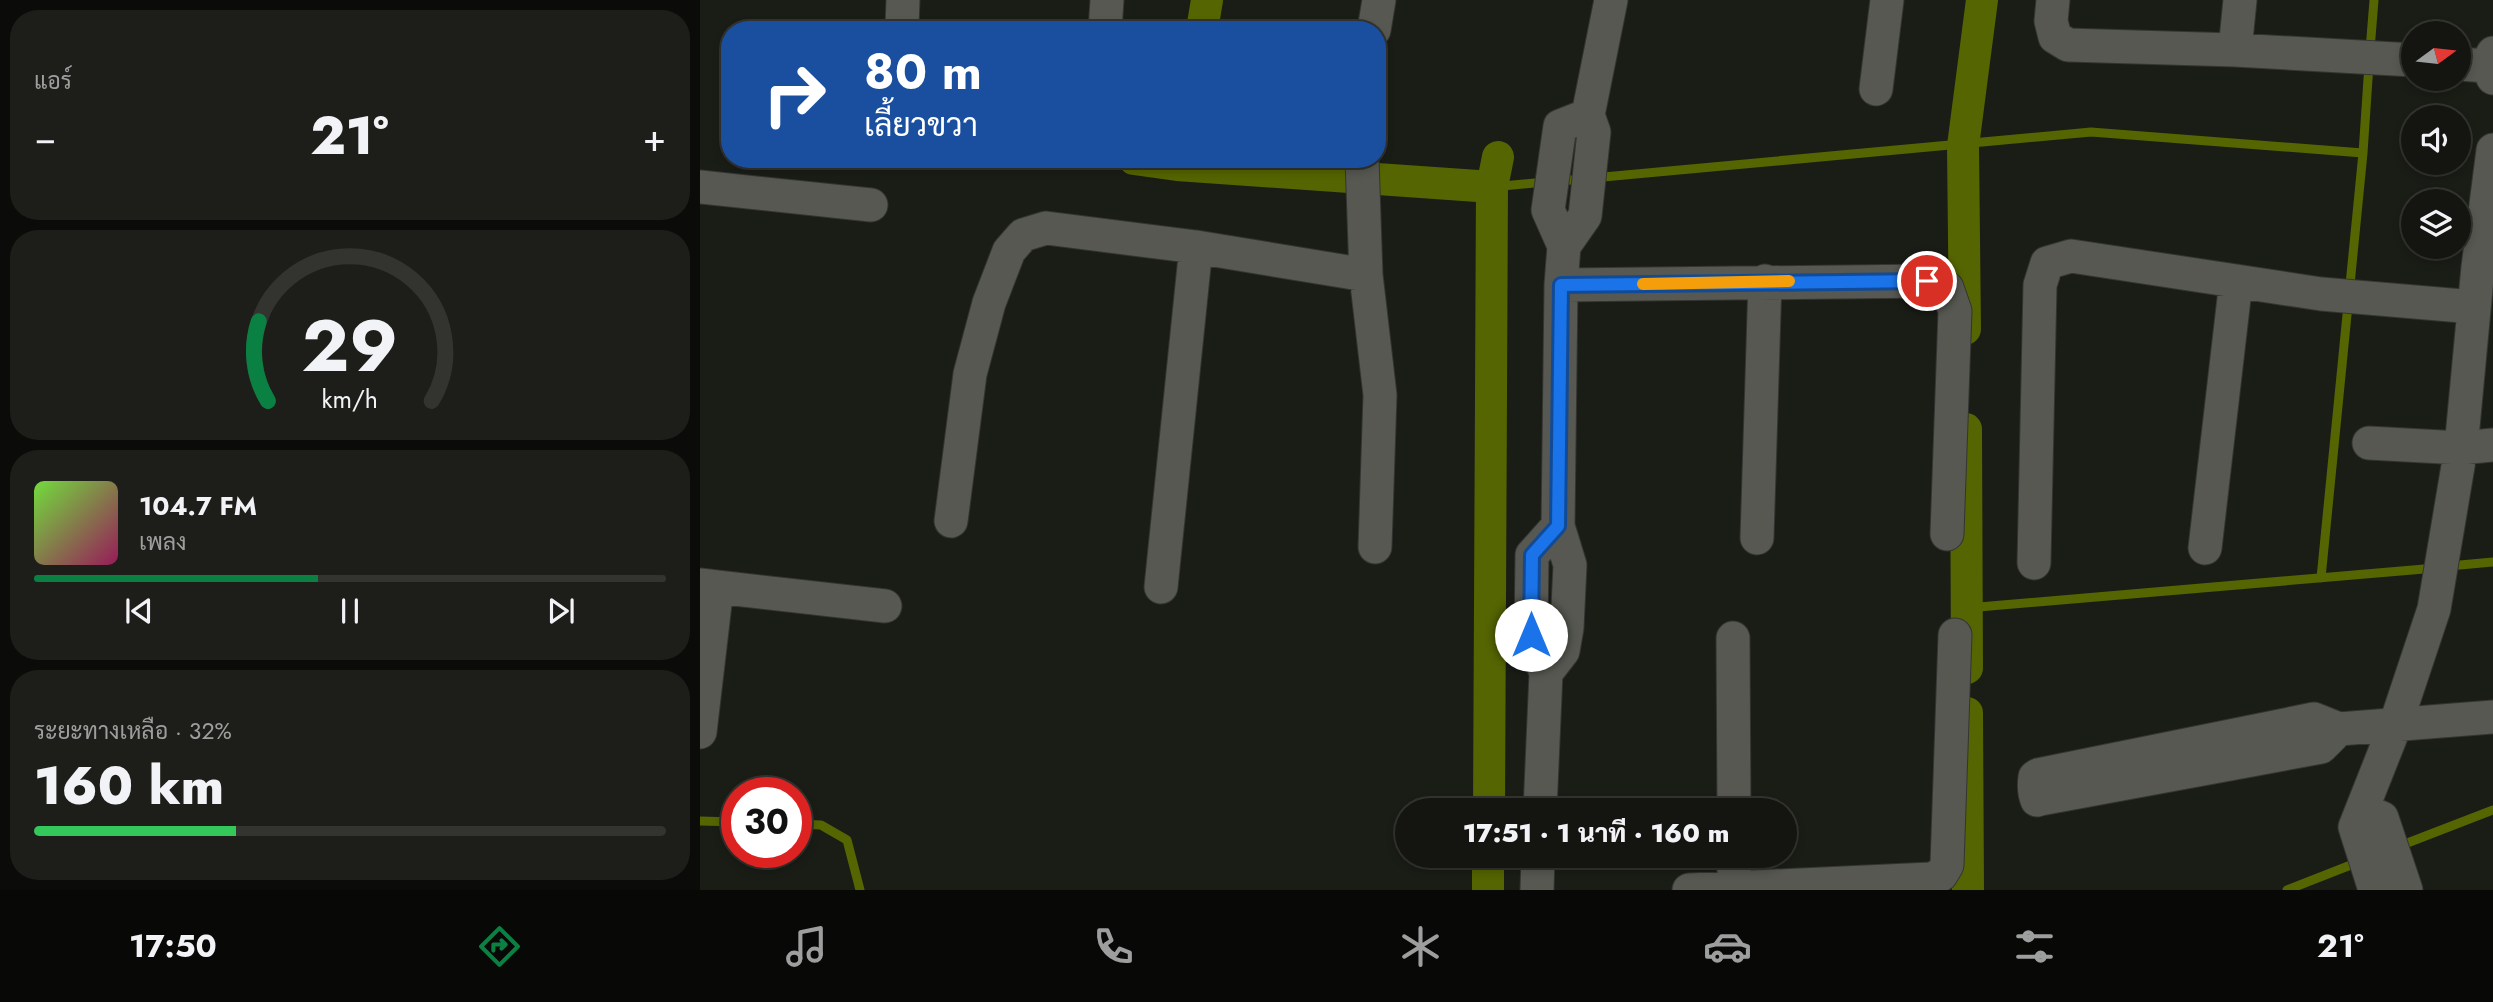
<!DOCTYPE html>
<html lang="th">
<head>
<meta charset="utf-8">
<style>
  :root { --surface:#141510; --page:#1d1e19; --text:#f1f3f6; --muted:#9d9f9f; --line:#333430; --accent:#0b8043 }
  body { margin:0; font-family:Jost,Sarabun,sans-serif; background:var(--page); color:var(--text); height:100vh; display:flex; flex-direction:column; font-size:26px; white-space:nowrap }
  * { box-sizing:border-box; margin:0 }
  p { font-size:23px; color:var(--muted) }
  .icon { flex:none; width:38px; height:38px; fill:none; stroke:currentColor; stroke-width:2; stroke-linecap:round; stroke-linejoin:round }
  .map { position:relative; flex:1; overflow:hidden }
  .sheet { display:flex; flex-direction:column; gap:10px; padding:10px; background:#0b0c09; width:700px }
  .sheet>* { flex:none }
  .banner { position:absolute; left:21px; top:21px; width:665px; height:147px; border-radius:28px; box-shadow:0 4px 10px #0003,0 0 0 2px var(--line); background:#1a4fa0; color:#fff; overflow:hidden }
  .needle { width:46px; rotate:75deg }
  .fabs { position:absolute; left:1701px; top:21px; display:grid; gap:14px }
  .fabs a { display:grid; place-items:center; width:70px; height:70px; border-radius:50%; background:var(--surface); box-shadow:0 4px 10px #0003,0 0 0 2px var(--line); font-size:35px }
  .speed { position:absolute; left:21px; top:777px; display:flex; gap:14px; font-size:35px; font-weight:700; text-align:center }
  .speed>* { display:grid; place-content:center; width:91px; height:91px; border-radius:50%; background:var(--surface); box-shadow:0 4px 10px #0003,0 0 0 2px var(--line); line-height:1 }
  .speed .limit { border:10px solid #d22; background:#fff; color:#111 }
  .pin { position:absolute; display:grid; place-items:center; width:60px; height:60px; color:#fff; margin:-30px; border:4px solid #fff; border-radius:50%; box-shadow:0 2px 7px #0007 }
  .me { position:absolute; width:77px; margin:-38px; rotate:0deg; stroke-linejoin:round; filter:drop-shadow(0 0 5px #0008) }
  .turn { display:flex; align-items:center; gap:24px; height:147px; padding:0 28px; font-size:32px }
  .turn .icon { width:91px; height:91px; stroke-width:2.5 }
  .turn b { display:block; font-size:49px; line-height:60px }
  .big { font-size:52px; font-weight:800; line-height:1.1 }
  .sheet .widget { flex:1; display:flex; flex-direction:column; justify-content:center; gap:10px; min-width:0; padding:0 24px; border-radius:28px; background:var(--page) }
  .sheet .dial { align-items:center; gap:0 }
  .dial svg { height:182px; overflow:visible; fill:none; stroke:var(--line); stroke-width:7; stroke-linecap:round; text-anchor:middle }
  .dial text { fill:var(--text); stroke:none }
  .song { display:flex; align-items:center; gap:21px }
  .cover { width:84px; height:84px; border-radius:10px; background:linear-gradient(135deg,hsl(100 70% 55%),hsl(330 70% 35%)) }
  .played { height:7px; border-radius:4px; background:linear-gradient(90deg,var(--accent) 45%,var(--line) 45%) }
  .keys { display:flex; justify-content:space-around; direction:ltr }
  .heat { display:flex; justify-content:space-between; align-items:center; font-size:38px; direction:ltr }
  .charge { height:10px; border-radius:5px; background:linear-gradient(90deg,#34c759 32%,var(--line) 0) }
  .trip { position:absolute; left:695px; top:798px; width:402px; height:70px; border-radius:35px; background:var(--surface); box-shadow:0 4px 10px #0003,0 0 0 2px var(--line); font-weight:800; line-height:70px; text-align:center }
  .tabs { display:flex; height:112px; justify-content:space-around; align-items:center; background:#080806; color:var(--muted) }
  .tabs .icon { width:49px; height:49px }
  .tabs .on { color:var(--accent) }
  .tabs b { font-size:32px; color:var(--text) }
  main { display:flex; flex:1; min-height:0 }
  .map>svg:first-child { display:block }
</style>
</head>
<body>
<main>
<section class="sheet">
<div class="widget"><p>แอร์</p>
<div class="heat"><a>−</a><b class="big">21°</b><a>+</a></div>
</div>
<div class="widget dial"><svg viewBox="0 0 100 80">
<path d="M14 69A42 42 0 1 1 86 69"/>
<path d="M14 69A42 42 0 0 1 10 34" stroke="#0b8043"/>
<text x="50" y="56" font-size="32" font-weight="700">29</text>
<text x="50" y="72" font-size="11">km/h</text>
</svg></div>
<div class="widget">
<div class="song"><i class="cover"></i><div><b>104.7 FM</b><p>เพลง</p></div></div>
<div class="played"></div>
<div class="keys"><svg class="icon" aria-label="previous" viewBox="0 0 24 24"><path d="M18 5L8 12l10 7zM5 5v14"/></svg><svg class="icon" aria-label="pause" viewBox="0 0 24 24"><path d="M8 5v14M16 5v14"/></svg><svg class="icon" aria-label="next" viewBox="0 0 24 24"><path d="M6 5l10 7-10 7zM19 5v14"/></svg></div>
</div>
<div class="widget"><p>ระยะทางเหลือ · 32%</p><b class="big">160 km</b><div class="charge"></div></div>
</section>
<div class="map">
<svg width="1793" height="890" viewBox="0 0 1793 890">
  <rect width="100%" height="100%" fill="#1a1c16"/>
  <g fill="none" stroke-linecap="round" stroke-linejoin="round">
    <!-- stream -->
    <path stroke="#556501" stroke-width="9" d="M1670 50 1674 0
      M1663 153 1669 64
      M860 181 1391 132 1663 153 1621 578
      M792 187 846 182
      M1749 566 1793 562
      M1267 608 1736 568
      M0 821 37 822
      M96 824 121 825 147 840 160 890
      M1697 847 1793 810
      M1587 890 1661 861"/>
    <!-- canal -->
    <path stroke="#556501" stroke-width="32" d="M502 30 507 0
      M434 159 477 165 792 187
      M1265 329 1263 146 1282 0
      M1266 429 1267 668
      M1267 713 1268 890
      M789 810 792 187 798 157
      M788 890V856"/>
    <!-- minor casing -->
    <g stroke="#343532" stroke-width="35">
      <path id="minor" d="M1353 0 1351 21 1355 37 1368 45 1535 50 1713 60
        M202 26 203 0
        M405 30 407 0
        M674 30 679 0
        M1535 50 1540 0
        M1793 53 1787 66 1793 78
        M1759 64 1787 66
        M1176 89 1187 0
        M662 159 666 275 680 395 675 547
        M0 187 171 205
        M864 246 885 216 894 132 888 115 911 0
        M861 285 1227 281 1247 288 1255 311 1247 534
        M1669 443 1761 448 1793 445
        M251 521 270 374 289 303 309 251 323 235 346 228 496 247 666 275
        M1057 538 1065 281
        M1505 548 1536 281
        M1334 563 1340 285 1347 263 1371 256 1621 294 1774 307
        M0 585 17 587 0 732
        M17 587 185 606
        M461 587 496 247
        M1033 638 1034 810
        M846 673 863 651 867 628 870 565 858 526 861 285 864 246 848 210 860 126 888 115
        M1639 729 1621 747 1340 799 1337 800C1334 793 1334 784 1335 777L1338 775 1614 719 1639 729 1793 717
        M840 810 846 673 831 635 832 555 858 526
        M1663 810 1682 818 1706 890
        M1034 856V890
        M837 890 838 856
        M989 890 1231 879 1241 875 1247 865 1255 635
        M1675 890 1655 827 1695 726 1734 609 1761 448 1778 267 1793 150"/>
    </g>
    <!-- minor -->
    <use href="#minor" stroke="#565851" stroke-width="33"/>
  </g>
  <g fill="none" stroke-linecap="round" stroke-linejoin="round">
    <!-- route casing -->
    <g stroke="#114b97" stroke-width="18">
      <path id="route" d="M831 635 832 555 858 526 861 285 1227 281"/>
    </g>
    <!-- route -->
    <use href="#route" stroke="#1a73e8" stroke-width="12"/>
    <!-- slow -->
    <path stroke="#f59e0b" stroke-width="12" d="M943 284 1089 281"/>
  </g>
</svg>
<div class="fabs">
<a><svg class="needle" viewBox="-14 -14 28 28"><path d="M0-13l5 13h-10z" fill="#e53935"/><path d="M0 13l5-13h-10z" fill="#9d9f9f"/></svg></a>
<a><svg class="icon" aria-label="sound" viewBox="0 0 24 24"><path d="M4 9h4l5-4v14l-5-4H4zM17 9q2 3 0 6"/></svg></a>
<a><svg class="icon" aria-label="layers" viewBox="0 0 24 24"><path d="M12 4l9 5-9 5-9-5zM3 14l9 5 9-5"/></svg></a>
</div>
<div class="speed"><div class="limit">30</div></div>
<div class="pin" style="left:1227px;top:281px;background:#d93025"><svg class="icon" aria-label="arrive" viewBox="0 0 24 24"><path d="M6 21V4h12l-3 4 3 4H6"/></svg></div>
<svg class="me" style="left:831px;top:635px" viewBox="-20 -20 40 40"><circle r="19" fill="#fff"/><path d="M0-13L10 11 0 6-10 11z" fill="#1a73e8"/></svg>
<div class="trip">17:51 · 1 นาที · 160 m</div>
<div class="banner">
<div class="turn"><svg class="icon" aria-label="right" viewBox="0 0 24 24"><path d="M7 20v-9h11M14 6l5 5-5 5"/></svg><div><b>80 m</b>เลี้ยวขวา</div></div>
</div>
</div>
</main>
<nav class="tabs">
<b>17:50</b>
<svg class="icon on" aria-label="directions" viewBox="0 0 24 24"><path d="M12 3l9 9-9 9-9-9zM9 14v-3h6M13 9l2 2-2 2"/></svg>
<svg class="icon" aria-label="music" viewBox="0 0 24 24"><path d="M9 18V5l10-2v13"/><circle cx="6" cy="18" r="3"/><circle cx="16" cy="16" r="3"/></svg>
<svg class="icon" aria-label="phone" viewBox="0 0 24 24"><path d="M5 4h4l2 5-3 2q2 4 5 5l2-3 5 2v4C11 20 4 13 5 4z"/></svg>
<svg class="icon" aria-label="climate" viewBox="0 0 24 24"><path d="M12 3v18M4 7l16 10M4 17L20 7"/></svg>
<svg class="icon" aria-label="car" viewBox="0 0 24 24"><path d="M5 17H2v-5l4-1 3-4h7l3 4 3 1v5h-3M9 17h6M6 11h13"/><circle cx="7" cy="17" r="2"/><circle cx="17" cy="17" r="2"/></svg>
<svg class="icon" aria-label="filters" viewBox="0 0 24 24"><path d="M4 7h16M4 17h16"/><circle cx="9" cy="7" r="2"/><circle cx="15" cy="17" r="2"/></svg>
<b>21°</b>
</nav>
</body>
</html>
